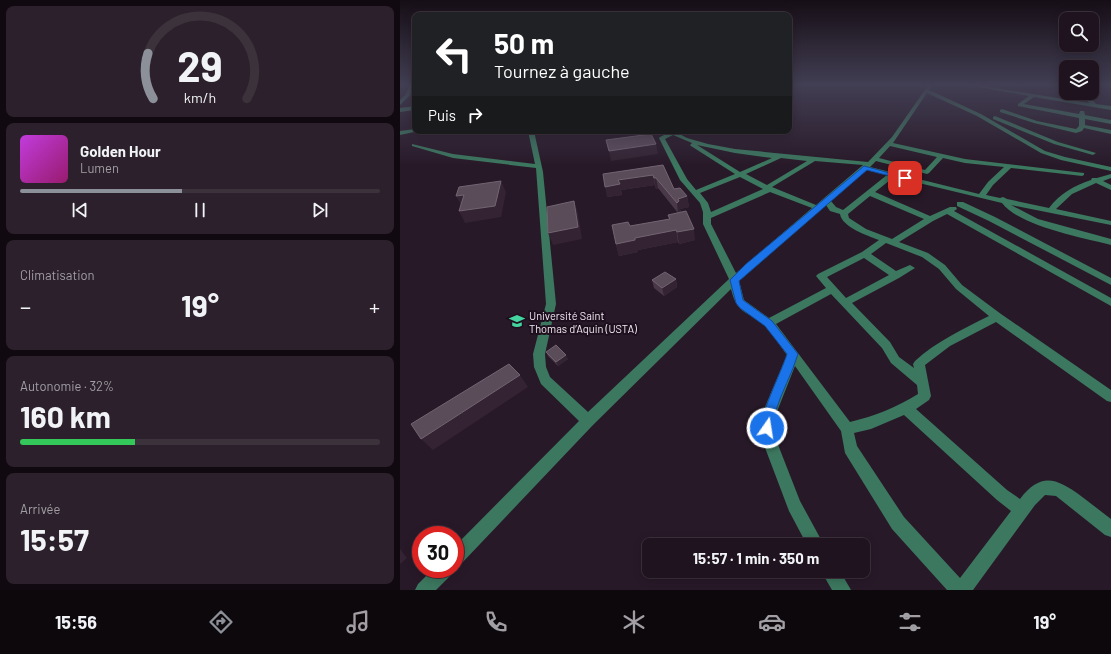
<!DOCTYPE html>
<html lang="fr">
<head>
<meta charset="utf-8">
<style>
  :root { --surface:#1e131e; --page:#2b202b; --text:#f1f3f6; --muted:#a19ea4; --line:#3c323c; --accent:#8c9099 }
  body { margin:0; font-family:Barlow,sans-serif; background:var(--page); color:var(--text); height:100vh; display:flex; flex-direction:column; font-size:15px; white-space:nowrap }
  * { box-sizing:border-box; margin:0 }
  p { font-size:13px; color:var(--muted) }
  .icon { flex:none; width:22px; height:22px; fill:none; stroke:currentColor; stroke-width:2; stroke-linecap:round; stroke-linejoin:round }
  .map { position:relative; flex:1; overflow:hidden }
  .side { display:flex; flex-direction:column; gap:6px; padding:6px; background:#100a10; width:400px }
  .side>* { flex:none }
  .top-card { position:absolute; left:12px; top:12px; width:380px; height:122px; border-radius:8px; box-shadow:0 2px 10px #0003,0 0 0 1px var(--line); background:#202124; color:#fff; overflow:hidden }
  .buttons { position:absolute; left:659px; top:12px; display:grid; gap:8px }
  .buttons a { display:grid; place-items:center; width:40px; height:40px; border-radius:8px; background:var(--surface); box-shadow:0 2px 10px #0003,0 0 0 1px var(--line); font-size:20px }
  .speed { position:absolute; left:12px; top:526px; display:flex; gap:8px; font-size:20px; font-weight:700; text-align:center }
  .speed>* { display:grid; place-content:center; width:52px; height:52px; border-radius:50%; background:var(--surface); box-shadow:0 2px 10px #0003,0 0 0 1px var(--line); line-height:1 }
  .speed .limit { border:6px solid #d22; background:#fff; color:#111 }
  .pin { position:absolute; display:grid; place-items:center; width:34px; height:34px; color:#fff; margin:-17px; border-radius:8px; box-shadow:0 2px 6px #0006 }
  .me { position:absolute; width:44px; margin:-22px; rotate:13deg; stroke-linejoin:round; filter:drop-shadow(0 0 3px #0008) }
  .turn { display:flex; align-items:center; gap:14px; height:84px; padding:0 16px; font-size:18px }
  .turn .icon { width:52px; height:52px; stroke-width:2.5 }
  .turn b { display:block; font-size:28px; line-height:34px }
  .then { display:flex; align-items:center; height:38px; padding:0 16px; background:#0003; gap:8px; font-size:15px }
  .big { font-size:30px; font-weight:700; line-height:1.1 }
  .side .widget { flex:1; display:flex; flex-direction:column; justify-content:center; gap:6px; min-width:0; padding:0 14px; border-radius:8px; background:var(--page) }
  .side .dial { align-items:center; gap:0 }
  .dial svg { height:104px; overflow:visible; fill:none; stroke:var(--line); stroke-width:7; stroke-linecap:round; text-anchor:middle }
  .dial text { fill:var(--text); stroke:none }
  .song { display:flex; align-items:center; gap:12px }
  .cover { width:48px; height:48px; border-radius:6px; background:linear-gradient(135deg,hsl(290 70% 55%),hsl(320 70% 35%)) }
  .played { height:4px; border-radius:2px; background:linear-gradient(90deg,var(--accent) 45%,var(--line) 45%) }
  .keys { display:flex; justify-content:space-around; direction:ltr }
  .heat { display:flex; justify-content:space-between; align-items:center; font-size:22px; direction:ltr }
  .charge { height:6px; border-radius:3px; background:linear-gradient(90deg,#34c759 32%,var(--line) 0) }
  .trip { position:absolute; left:242px; top:538px; width:228px; height:40px; border-radius:8px; background:var(--surface); box-shadow:0 2px 10px #0003,0 0 0 1px var(--line); font-weight:700; line-height:40px; text-align:center }
  .menu { display:flex; height:64px; justify-content:space-around; align-items:center; background:#0c080c; color:var(--muted) }
  .menu .icon { width:28px; height:28px }
  .menu .current { color:var(--accent) }
  .menu b { font-size:18px; color:var(--text) }
  main { display:flex; flex:1; min-height:0 }
  .map>svg:first-child { display:block }
</style>
</head>
<body>
<main>
<section class="side">
<div class="widget dial"><svg viewBox="0 0 100 80">
<path d="M14 69A42 42 0 1 1 86 69"/>
<path d="M14 69A42 42 0 0 1 10 34" stroke="#8c9099"/>
<text x="50" y="56" font-size="32" font-weight="700">29</text>
<text x="50" y="72" font-size="11">km/h</text>
</svg></div>
<div class="widget">
<div class="song"><i class="cover"></i><div><b>Golden Hour</b><p>Lumen</p></div></div>
<div class="played"></div>
<div class="keys"><svg class="icon" aria-label="previous" viewBox="0 0 24 24"><path d="M18 5L8 12l10 7zM5 5v14"/></svg><svg class="icon" aria-label="pause" viewBox="0 0 24 24"><path d="M8 5v14M16 5v14"/></svg><svg class="icon" aria-label="next" viewBox="0 0 24 24"><path d="M6 5l10 7-10 7zM19 5v14"/></svg></div>
</div>
<div class="widget"><p>Climatisation</p>
<div class="heat"><a>−</a><b class="big">19°</b><a>+</a></div>
</div>
<div class="widget"><p>Autonomie · 32%</p><b class="big">160 km</b><div class="charge"></div></div>
<div class="widget"><p>Arrivée</p><b class="big">15:57</b></div>
</section>
<div class="map">
<svg width="711" height="590" viewBox="0 0 711 590">
  <rect width="100%" height="100%" fill="#281928"/>
  <g fill="none" stroke-linecap="round" stroke-linejoin="round">
    <!-- minor -->
    <path fill="#3c775f" fill-rule="evenodd" d="M10 84H14L10 95 0 105V100L6 94Z
      M529 84H533L529 90 581 114 645 151 665 157 711 167V171L661 160 641 153 577 116 527 93 493 143 565 159 684 173V175L682 176 611 168 593 185 586 195 600 198 603 197 607 199 649 208C660 193 674 186 691 180L692 178H697L711 174V178L703 181 711 185V190L696 183 672 194 656 209 711 221V225L611 205 638 219 711 239V245C683 238 619 226 602 203L494 177 475 192 530 216 550 207H556L557 209 554 211 711 298V306L547 214 533 221 499 242 528 253 545 265 562 285 601 314 711 390V402L707 401 596 322 550 346 525 365 531 396 529 400 516 409 607 490 620 499C641 472 656 478 681 496 691 504 701 511 711 519V537L705 535 656 496 645 495 635 505 573 590H547L492 529 445 453 441 431 395 366 376 414 375 437 400 501 424 545H407L389 511 361 437 362 414 387 355C380 346 374 335 366 327 349 309 338 318 331 289L193 425 61 564 55 566V546L179 421 141 384 134 367 133 354 146 304 136 168 53 158 12 146V144L53 154 135 164 128 131H134L143 172 156 304 145 354 146 367 150 377 188 412 329 279 303 224V212L300 203 280 180 259 138 260 137 268 133 267 131H274L287 138 308 144 335 149 468 162 492 137ZM273 135 292 143 290 145 291 146 335 174 296 190 287 179 265 139ZM297 145 335 153 372 158 340 172ZM490 146 537 157 525 170 479 158ZM381 158 407 161 367 185 346 174ZM543 158 565 163 604 167 588 182 579 194 470 167 476 161 527 174 529 173ZM415 161 463 165 416 205 372 187ZM466 170 487 175 443 210 436 207 431 201ZM340 177 363 189 311 212 308 203 300 193ZM370 192 412 208 336 273 311 224V218ZM470 196 524 219 492 239 466 229 449 218 448 214ZM426 205 430 211 440 214C442 227 468 236 479 240L462 252 418 274 416 276 426 288 369 318 344 300 339 281ZM486 243 522 257 539 269 556 289 589 316C563 329 537 341 515 361L513 364 514 368 499 357 490 342 452 303 499 278 515 268 510 265 496 271 471 254ZM464 258 489 275 446 298 427 277ZM431 294 482 348 491 363 517 385 518 394C497 407 475 416 450 422L376 324ZM504 415 597 500 611 511 560 578 504 517 457 446 454 433 471 429Z
      M561 84H570L689 103 681 93H686L696 104 711 106V110L634 97 624 104 679 114 680 111H684L685 115 711 120V124L685 119V125L711 130V134L684 128 682 131 676 133 634 123 600 112V110L602 109 637 121 676 129 679 126V118L618 106V104L629 96Z
      M662 84H666V85H662Z
      M15 106V110L0 112V108Z
      M595 116 658 142 696 153 693 155 654 144 593 119V117Z
      M15 129V131H19L0 135V131Z
      M557 202H563L595 217 711 278V285L589 221 557 206Z
      M33 569H54L51 575 36 590H15L18 584Z
      M421 571H440L451 590H432Z"/>
  </g>
  <!-- wall -->
  <path fill="#493948" d="M263 165 274 189 287 196 289 207 280 209 281 212 295 240 279 244 278 242 238 250V252L219 256 216 244 230 226 269 219 268 215 278 213 258 188 256 189 255 185 221 190 222 195 207 197Z
    M276 279 277 287 264 296 254 288 252 280Z
    M146 352 168 359 158 366 148 356Z"/>
  <!-- shaded-wall -->
  <path fill="#342433" d="M256 144 258 154 211 161 209 151Z
    M253 175 255 185 221 190 222 195 207 197 205 187 218 180Z
    M254 178H256L258 188 256 189Z
    M101 181 106 192 101 217 65 223 59 211Z
    M64 195 62 207 56 196Z
    M287 196 289 207 280 209 281 212 278 214 277 203 278 199Z
    M174 201 178 213 182 239 153 245 148 233Z
    M294 229 295 240 279 244 277 232Z
    M276 230 278 242 238 250V252L219 256 216 244 235 238Z
    M276 279 277 287 264 296 262 288Z
    M166 355 168 359 158 366 156 362Z
    M120 375 128 387 33 450 21 439Z
    M0 549 7 558 0 564Z"/>
  <!-- building -->
  <path fill="#5b4c5a" stroke="#736472" d="M251 134 256 144 209 151 206 140Z
    M263 165 274 189 280 188 287 196 278 199 279 201 277 203 256 178H254L253 175 218 180 220 184 205 187 203 174Z
    M101 181 95 206 59 211 64 195 56 196 59 187Z
    M174 201 178 227 148 233 147 207Z
    M286 211 294 229 277 232 276 230 235 238V240L216 244 212 225 228 222 230 226 270 219 268 215Z
    M265 272 276 279 262 288 252 280Z
    M156 345 166 355 156 362 146 352Z
    M109 364 120 375 21 439 11 424Z"/>
  <!-- sky -->
  <linearGradient id="sky" x2="0" y2="1"><stop stop-color="#160e16"/><stop offset="0.51" stop-color="#423e53"/><stop offset="1" stop-color="#423e53" stop-opacity="0"/></linearGradient>
  <rect width="711" height="166" fill="url(#sky)"/>
  <!-- route -->
  <path fill="#1a73e8" stroke="#114b97" d="M464 166 508 178 505 180 467 170 339 281 343 300 372 321 398 354C392 374 381 393 375 413 373 420 374 426 371 432L367 434 362 432C357 419 382 371 387 354L365 326 340 308 336 303 330 280 346 264Z"/>
  <!-- icons -->
  <defs>
    <g id="university-bare" transform="scale(1.2)"><path d="M0-5L7-2L0 1L-7-2ZM-4 1L0 2.5L4 1V4Q0 6-4 4Z" fill="#44d49f" stroke="#1e101e" stroke-width="2.5" paint-order="stroke"/></g>
  </defs>
  <g fill-rule="evenodd">
    <use href="#university-bare" x="117" y="321"/>
  </g>
  <g text-anchor="middle" dominant-baseline="central" stroke-width="4" stroke-linejoin="round" paint-order="stroke">
    <!-- poi labels -->
    <g font-size="11" fill="#f2e8f2" stroke="#1e101e" text-anchor="start">
      <text x="129" y="315">Université Saint<tspan x="129" dy="13">Thomas d’Aquin (USTA)</tspan></text>
    </g>
  </g>
</svg>
<div class="buttons">
<a><svg class="icon" aria-label="search" viewBox="0 0 24 24"><circle cx="10" cy="10" r="6"/><path d="M15 15l6 6"/></svg></a>
<a><svg class="icon" aria-label="layers" viewBox="0 0 24 24"><path d="M12 4l9 5-9 5-9-5zM3 14l9 5 9-5"/></svg></a>
</div>
<div class="speed"><div class="limit">30</div></div>
<div class="pin" style="left:505px;top:178px;background:#d93025"><svg class="icon" aria-label="arrive" viewBox="0 0 24 24"><path d="M6 21V4h12l-3 4 3 4H6"/></svg></div>
<svg class="me" style="left:367px;top:428px" viewBox="-20 -20 40 40"><circle r="17" fill="#1a73e8" stroke="#fff" stroke-width="3"/><path d="M0-11L8 9 0 5-8 9z" fill="#fff"/></svg>
<div class="trip">15:57 · 1 min · 350 m</div>
<div class="top-card">
<div class="turn"><svg class="icon" aria-label="left" viewBox="0 0 24 24"><path d="M17 20v-9H6M10 6l-5 5 5 5"/></svg><div><b>50 m</b>Tournez à gauche</div></div>
<div class="then">Puis<svg class="icon" aria-label="right" viewBox="0 0 24 24"><path d="M7 20v-9h11M14 6l5 5-5 5"/></svg></div>
</div>
</div>
</main>
<nav class="menu">
<b>15:56</b>
<svg class="icon current" aria-label="directions" viewBox="0 0 24 24"><path d="M12 3l9 9-9 9-9-9zM9 14v-3h6M13 9l2 2-2 2"/></svg>
<svg class="icon" aria-label="music" viewBox="0 0 24 24"><path d="M9 18V5l10-2v13"/><circle cx="6" cy="18" r="3"/><circle cx="16" cy="16" r="3"/></svg>
<svg class="icon" aria-label="phone" viewBox="0 0 24 24"><path d="M5 4h4l2 5-3 2q2 4 5 5l2-3 5 2v4C11 20 4 13 5 4z"/></svg>
<svg class="icon" aria-label="climate" viewBox="0 0 24 24"><path d="M12 3v18M4 7l16 10M4 17L20 7"/></svg>
<svg class="icon" aria-label="car" viewBox="0 0 24 24"><path d="M5 17H2v-5l4-1 3-4h7l3 4 3 1v5h-3M9 17h6M6 11h13"/><circle cx="7" cy="17" r="2"/><circle cx="17" cy="17" r="2"/></svg>
<svg class="icon" aria-label="filters" viewBox="0 0 24 24"><path d="M4 7h16M4 17h16"/><circle cx="9" cy="7" r="2"/><circle cx="15" cy="17" r="2"/></svg>
<b>19°</b>
</nav>
</body>
</html>
